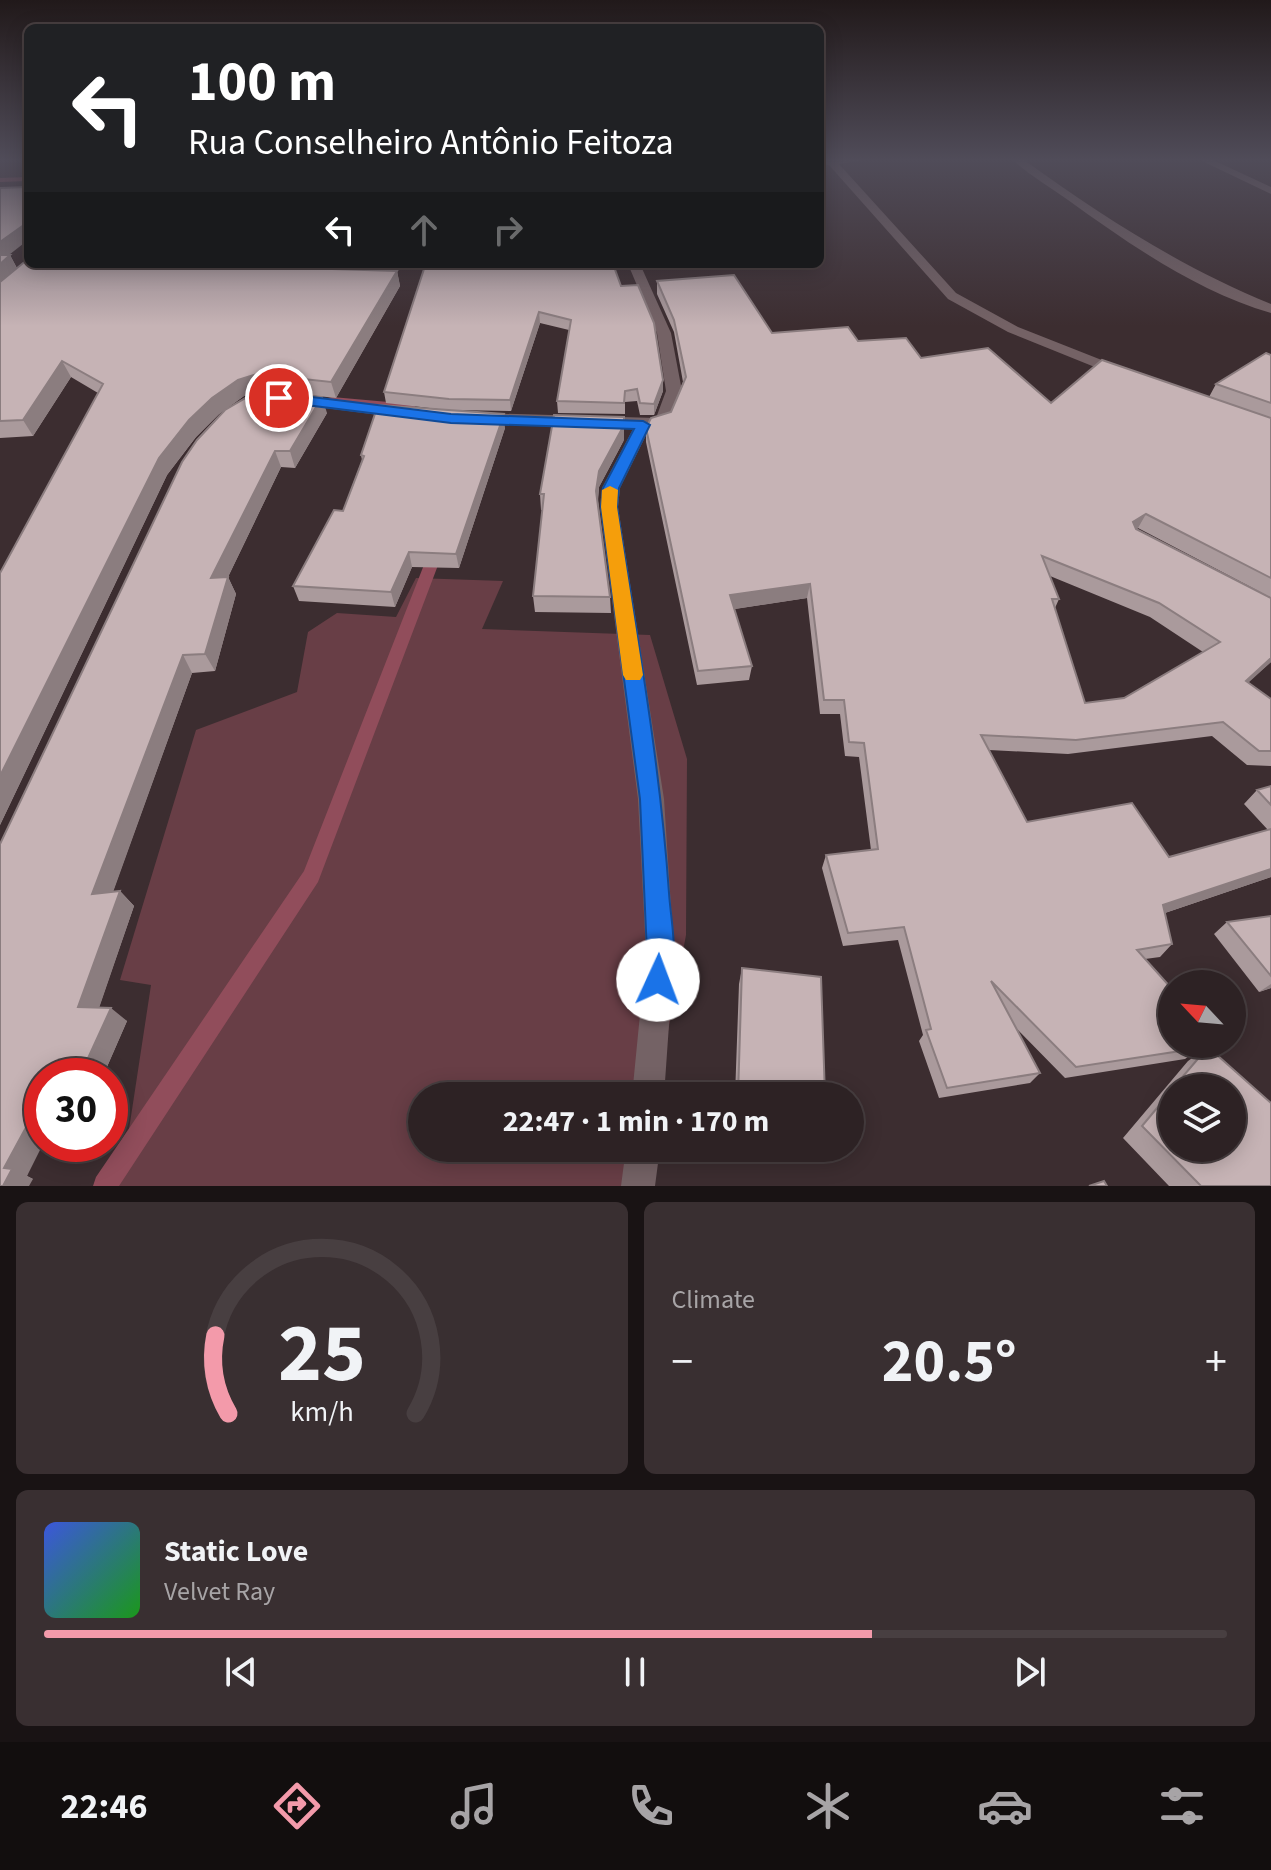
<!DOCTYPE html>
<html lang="en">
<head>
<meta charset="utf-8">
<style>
  :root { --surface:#2d2224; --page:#392f31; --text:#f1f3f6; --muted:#a7a4a6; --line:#483f41; --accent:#f39aaa }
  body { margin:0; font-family:"Source Sans 3",sans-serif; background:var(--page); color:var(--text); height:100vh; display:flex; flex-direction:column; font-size:30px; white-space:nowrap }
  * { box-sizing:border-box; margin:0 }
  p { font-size:26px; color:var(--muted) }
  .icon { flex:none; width:44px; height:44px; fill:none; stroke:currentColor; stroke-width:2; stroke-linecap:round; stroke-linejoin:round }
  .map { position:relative; height:1186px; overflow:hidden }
  .details { display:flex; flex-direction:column; gap:16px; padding:16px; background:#191314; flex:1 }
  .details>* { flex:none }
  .banner { position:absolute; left:24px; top:24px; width:800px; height:244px; border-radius:12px; box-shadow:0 4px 20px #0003,0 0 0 2px var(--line); background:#202124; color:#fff; overflow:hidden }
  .needle { width:52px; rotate:296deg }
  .controls { position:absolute; left:1158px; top:970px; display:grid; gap:16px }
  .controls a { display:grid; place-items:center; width:88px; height:88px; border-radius:50%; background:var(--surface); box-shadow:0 4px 20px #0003,0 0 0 2px var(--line); font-size:40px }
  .speed { position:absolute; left:24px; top:1058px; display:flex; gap:16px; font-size:40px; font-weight:700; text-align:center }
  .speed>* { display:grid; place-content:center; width:104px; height:104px; border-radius:50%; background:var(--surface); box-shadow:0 4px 20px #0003,0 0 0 2px var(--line); line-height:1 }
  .speed .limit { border:12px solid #d22; background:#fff; color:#111 }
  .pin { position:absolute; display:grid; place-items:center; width:68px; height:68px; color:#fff; margin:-34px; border:4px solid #fff; border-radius:50%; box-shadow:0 2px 8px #0007 }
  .me { position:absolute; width:88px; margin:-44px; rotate:2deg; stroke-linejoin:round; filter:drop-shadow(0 0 6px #0008) }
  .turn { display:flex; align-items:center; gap:28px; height:168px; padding:0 32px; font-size:36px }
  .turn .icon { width:104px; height:104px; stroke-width:2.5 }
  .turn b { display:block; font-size:56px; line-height:68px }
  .lanes { display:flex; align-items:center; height:76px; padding:0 32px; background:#0003; justify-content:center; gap:40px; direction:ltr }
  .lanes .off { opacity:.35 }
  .big { font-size:60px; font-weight:700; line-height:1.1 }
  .details .widget { flex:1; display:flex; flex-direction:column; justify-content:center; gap:12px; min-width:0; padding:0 28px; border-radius:12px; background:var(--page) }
  .details .dial { align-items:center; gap:0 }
  .dial svg { height:208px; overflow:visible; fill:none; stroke:var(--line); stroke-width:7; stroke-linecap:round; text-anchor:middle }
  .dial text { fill:var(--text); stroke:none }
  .song { display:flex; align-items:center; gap:24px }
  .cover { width:96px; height:96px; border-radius:12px; background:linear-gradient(135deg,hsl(230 70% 55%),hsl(120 70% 35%)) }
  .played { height:8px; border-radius:4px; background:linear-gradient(90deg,var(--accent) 70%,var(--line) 70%) }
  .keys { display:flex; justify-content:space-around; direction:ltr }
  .heat { display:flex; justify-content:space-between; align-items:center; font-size:44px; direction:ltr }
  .details .tiles { flex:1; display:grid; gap:16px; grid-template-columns:1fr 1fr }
  .widget:last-child { grid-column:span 2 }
  .trip { position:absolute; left:408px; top:1082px; width:456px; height:80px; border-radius:40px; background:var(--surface); box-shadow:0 4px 20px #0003,0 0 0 2px var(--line); font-weight:700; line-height:80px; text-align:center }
  .tab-bar { display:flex; height:128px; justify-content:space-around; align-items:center; background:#120e0e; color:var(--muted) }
  .tab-bar .icon { width:56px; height:56px }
  .tab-bar .on { color:var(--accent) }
  .tab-bar b { font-size:36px; color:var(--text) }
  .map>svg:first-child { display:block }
</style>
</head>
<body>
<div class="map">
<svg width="1271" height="1186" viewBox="0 0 1271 1186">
  <rect width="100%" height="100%" fill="#3c2d30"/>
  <!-- green -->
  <path fill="#683e46" d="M416 578 503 581 482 629 650 635 687 759 686 935 656 1096H422V1148H647L640 1186H114L121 1182 151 985 120 980 196 730 297 692 308 632 337 613 396 617Z"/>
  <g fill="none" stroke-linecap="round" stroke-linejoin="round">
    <!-- stream -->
    <path fill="#914d5b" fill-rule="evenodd" d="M28 177V181L0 182V178Z
      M332 397 411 404 416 407 411 410 328 402V398Z
      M436 548 443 552 318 882 119 1186H93L96 1177 304 871 429 552Z"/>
    <!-- minor -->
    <path fill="#746265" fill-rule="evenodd" d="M821 160H864L839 164 956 293 1018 327 1127 370V376H1117L1008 332 948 299 829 165 821 164Z
      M1013 160H1024C1102 216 1182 268 1271 304V313C1198 292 1129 244 1068 200 1050 187 1029 175 1013 160Z
      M1200 160H1213L1271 187V194Z
      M366 264H421L415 268 319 275 313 271 319 267Z
      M628 264H640L671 333 682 391 668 425 649 429 620 488 618 507 664 799 674 953 664 1096H632L646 953 638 799 600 507 602 488 633 429 478 423 470 418 478 413 656 418 666 391 657 333Z
      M299 396 402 408 410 413 402 418 294 404V398Z
      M626 1148H660L655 1186H621Z"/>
  </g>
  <!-- wall -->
  <path fill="#aa9a9c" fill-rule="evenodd" d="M0 188 8 255H10L17 268 274 267 397 271 400 286 336 398 262 390 327 413 295 468 281 467 228 577 236 594 215 671 192 673 113 891H120L134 906 99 1007 127 1021 103 1076H42L27 1176 33 1179 0 1186 254 393 244 396 219 414 196 437 167 475 0 825V573L98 393 71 377 33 436 0 438Z
    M424 269 621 286 663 391 654 415H640L637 401 625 402V414L558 413 557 401 569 330 540 323 511 411 454 410 505 428 459 568 412 567 395 607 299 601 293 586 343 511 362 460 361 455 447 410 386 403 384 392Z
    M657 281 772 333 858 341 921 358 1051 403 1209 397 1216 384 1271 355V662L1248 682 1271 699V766L1247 765 1212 736 1068 754 989 750 1027 822 1169 857 1268 830 1244 804 1257 790 1271 786V877L1165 913 1172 944 1160 957 1145 959 1172 1044 1200 1048 1185 1059 1065 1078 1016 1028 1040 1073 1030 1083 939 1098 919 1041 923 1035 898 940 843 946 822 868 826 855 871 850 859 757 845 756 840 714H820L807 598 734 609 752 666 749 680 697 685 646 442V428L671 412 683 382 674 332 657 294ZM1138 528 1270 597 1137 529ZM1050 576 1150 617 1203 652 1124 698 1085 703 1055 608 1059 599Z
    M624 440 599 487 598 501 610 597 611 613 535 612 533 596 543 510H541L540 494Z
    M1271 916V988L1259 992 1214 934 1227 922Z
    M742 968 825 1096H735L739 984Z
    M1208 1047 1271 1103V1186H1169L1123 1138 1188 1061ZM1172 1088H1232V1148H1172Z"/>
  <!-- shaded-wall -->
  <path fill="#8b7d7f" d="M28 222V240L0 262V242Z
    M10 255 17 269 0 285V264Z
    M397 271 400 286 336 398 331 382Z
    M539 312 540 323 511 411 510 400Z
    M62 361 71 377 33 436 23 420Z
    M257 374 262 390 244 396 219 414 196 437 167 475 0 825V776L159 458 189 420 212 398 238 380Z
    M663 380V391L654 415V404Z
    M322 397 327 413 295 468 290 451Z
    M504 414 505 428 459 568 456 554Z
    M624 417V440L599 487 597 507 596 491 599 471Z
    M275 451 281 467 228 577 236 594 215 671 205 654 211 578Z
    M1146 514 1138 528 1125 536 1133 522Z
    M409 552 412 567 395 607 391 592Z
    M810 584 807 598 729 610 730 595Z
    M183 655 192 673 107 909 92 894Z
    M1271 658V662L1235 695 1246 681Z
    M1271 869V877L1150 918 1163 905Z
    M120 891 134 906 95 1020 78 1007Z
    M1271 984V988L1259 992Z
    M111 1008 127 1021 103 1076H97L84 1067Z
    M59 1066 73 1076H54Z
    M42 1098V1144H43L27 1176 33 1179 29 1186H3L4 1168Z"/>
  <!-- building -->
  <path fill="#c6b3b5" stroke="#8b7d7f" stroke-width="2" fill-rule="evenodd" d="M28 187V222L0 242V188Z
    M0 255H10L0 264Z
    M28 259V264H271L269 267 397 271 331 382 257 374 238 380 212 398 189 420 159 458 0 776V573L103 384 62 361 23 420 0 421V282Z
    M447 264H613L621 286 638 285 654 323 663 380 654 404 640 403 637 389 625 391 624 403 557 401 571 320 539 312 510 400 449 399 384 392 424 269H446Z
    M734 275 772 333 848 327 858 341 906 338 921 358 988 348 1051 403 1102 360 1271 418V578L1146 514 1133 522 1136 529 1271 598V658L1246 681 1271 699V751H1259L1223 722 1076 740 981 735 1027 822 1132 803 1169 857 1271 829V869L1163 905 1172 944 1137 950 1172 989V1044H1196L1200 1048 1076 1067 991 981 1040 1073 947 1088 926 1030 931 1029 904 927 848 933 826 855 878 849 864 743 849 742 844 700H824L810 584 730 595 752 666 698 671 646 428 651 418 671 412 686 377 674 320 657 281ZM1042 556 1159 603 1220 642 1124 698 1085 703 1052 599H1059Z
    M1266 353 1271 355V403L1216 384Z
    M259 390 322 397 290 451H275L211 578 228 577 205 654 183 655 92 894 120 891 78 1007 111 1008 84 1067 59 1066 54 1076H42V1098L4 1168 12 1169 3 1186H0V844L182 462 197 440 225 410Z
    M378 405 504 414 456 554 409 552 391 592 293 586 334 510 343 511 364 456 361 455Z
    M554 415 624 417V425L599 471 596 491 610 597 533 596 544 494H540Z
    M1271 786V805L1257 790Z
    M1271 916V976L1227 922Z
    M742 968 821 977 825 1096H738Z
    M1208 1047 1271 1103V1186H1201L1142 1126 1172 1090V1148H1232V1088H1173Z
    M1104 1181 1107 1186H1089Z"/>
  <!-- sky -->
  <linearGradient id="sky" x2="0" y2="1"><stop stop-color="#21191a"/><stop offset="0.49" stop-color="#504c59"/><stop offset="1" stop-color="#504c59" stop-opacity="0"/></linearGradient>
  <rect width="1271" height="326" fill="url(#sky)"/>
  <!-- route -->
  <path fill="#1a73e8" stroke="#114b97" stroke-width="2" d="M279 393 451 414 643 421 650 425 619 488 617 507C637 635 660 763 669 893 671 923 680 961 668 989L658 993 649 989 645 980 647 953 640 799 601 507 603 488 634 429 451 423 274 401V395Z"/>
  <!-- slow -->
  <path fill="#f59e0b" d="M610 486 618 490 617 507 643 675 640 680H626L623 675 601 507 602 490Z"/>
</svg>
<div class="controls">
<a><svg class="needle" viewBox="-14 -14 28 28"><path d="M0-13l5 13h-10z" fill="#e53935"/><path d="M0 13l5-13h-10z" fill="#a7a4a6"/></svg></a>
<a><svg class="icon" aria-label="layers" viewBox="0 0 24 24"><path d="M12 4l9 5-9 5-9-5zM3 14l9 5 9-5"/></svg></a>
</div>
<div class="speed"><div class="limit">30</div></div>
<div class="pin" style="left:279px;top:398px;background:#d93025"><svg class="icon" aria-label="arrive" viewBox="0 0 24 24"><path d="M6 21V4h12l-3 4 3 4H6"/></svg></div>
<svg class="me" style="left:658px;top:980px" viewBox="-20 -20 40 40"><circle r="19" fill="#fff"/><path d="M0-13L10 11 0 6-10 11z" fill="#1a73e8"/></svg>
<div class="trip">22:47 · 1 min · 170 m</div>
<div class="banner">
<div class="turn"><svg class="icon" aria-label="left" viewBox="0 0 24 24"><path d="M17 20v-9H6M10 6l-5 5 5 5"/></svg><div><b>100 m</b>Rua Conselheiro Antônio Feitoza</div></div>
<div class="lanes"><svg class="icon" aria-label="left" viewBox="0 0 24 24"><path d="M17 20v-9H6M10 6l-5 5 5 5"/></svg><svg class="icon off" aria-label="ahead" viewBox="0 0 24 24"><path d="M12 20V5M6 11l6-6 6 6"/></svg><svg class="icon off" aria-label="right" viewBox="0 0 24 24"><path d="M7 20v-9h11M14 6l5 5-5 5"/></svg></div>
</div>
</div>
<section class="details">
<div class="tiles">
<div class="widget dial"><svg viewBox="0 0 100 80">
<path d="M14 69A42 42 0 1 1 86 69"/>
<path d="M14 69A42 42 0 0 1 9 39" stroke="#f39aaa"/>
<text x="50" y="56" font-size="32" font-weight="700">25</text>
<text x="50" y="72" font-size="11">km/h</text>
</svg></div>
<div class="widget"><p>Climate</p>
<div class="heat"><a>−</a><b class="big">20.5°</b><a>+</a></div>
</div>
<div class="widget">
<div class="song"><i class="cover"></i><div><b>Static Love</b><p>Velvet Ray</p></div></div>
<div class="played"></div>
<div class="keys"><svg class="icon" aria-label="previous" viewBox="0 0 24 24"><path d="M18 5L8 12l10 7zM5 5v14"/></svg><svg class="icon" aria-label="pause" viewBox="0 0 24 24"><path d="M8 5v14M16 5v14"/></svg><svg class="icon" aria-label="next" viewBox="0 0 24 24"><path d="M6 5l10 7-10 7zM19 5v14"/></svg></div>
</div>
</div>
</section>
<nav class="tab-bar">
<b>22:46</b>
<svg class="icon on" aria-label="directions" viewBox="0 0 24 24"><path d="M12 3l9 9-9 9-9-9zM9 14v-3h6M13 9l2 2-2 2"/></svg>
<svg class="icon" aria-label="music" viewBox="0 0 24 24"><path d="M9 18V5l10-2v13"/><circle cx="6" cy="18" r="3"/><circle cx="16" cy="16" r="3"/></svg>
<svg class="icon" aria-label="phone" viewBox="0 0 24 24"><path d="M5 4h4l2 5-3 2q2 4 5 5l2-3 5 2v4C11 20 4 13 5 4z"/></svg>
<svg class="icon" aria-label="climate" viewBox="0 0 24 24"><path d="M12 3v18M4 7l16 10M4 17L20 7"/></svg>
<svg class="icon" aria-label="car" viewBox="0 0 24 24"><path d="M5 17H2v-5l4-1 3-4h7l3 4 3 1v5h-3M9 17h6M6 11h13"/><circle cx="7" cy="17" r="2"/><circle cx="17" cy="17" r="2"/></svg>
<svg class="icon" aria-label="filters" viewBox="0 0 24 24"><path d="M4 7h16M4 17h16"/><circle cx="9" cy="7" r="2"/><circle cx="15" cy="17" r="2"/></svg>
</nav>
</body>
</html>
